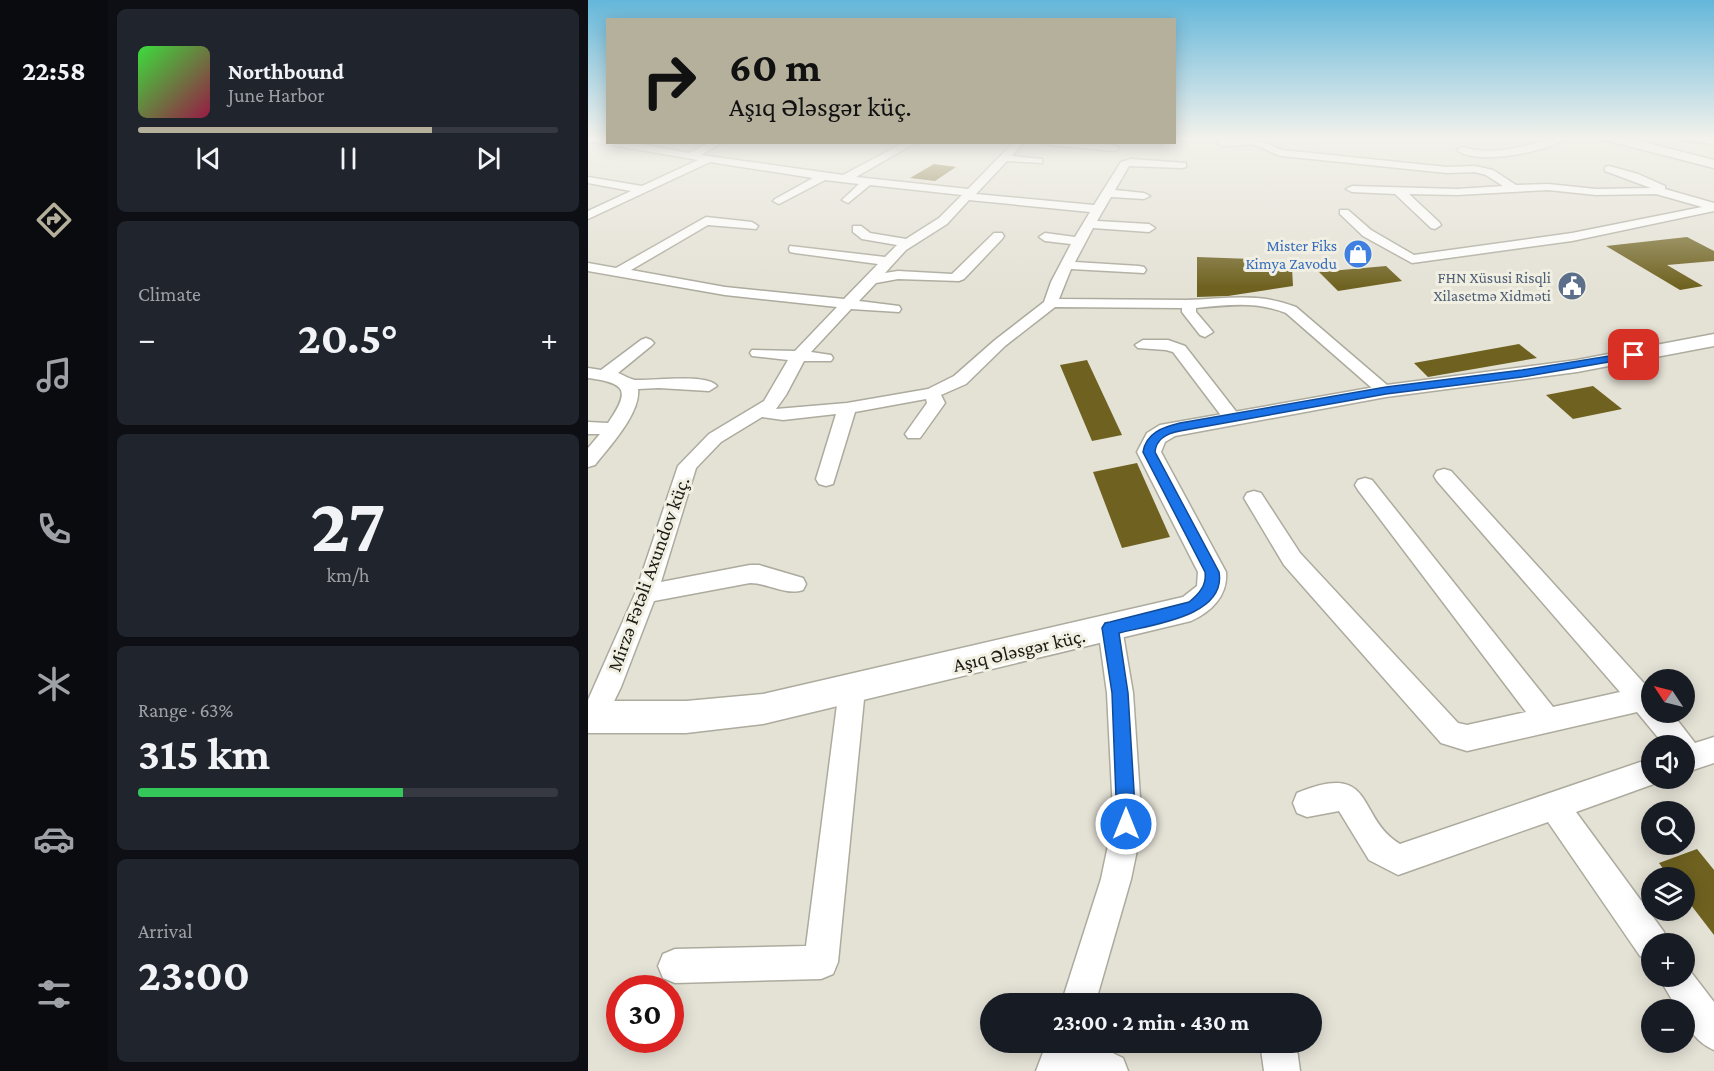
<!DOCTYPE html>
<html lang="en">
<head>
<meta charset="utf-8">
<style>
  :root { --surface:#171b24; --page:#20242c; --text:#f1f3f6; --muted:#9ea1a6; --line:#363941; --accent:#b5b09b }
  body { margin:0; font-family:"Crimson Pro",serif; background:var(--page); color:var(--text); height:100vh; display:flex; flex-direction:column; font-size:22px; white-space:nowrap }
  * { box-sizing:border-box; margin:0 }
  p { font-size:20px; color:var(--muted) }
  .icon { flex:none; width:33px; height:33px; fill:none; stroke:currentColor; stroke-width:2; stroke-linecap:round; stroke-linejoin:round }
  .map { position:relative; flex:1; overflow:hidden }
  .side { display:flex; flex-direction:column; gap:9px; padding:9px; background:#0d0f14; width:480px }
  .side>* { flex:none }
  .guide { position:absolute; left:18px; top:18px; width:570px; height:126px; border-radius:0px; box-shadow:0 3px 15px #0003; background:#b5b09b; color:#111; overflow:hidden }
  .needle { width:39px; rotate:305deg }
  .tools { position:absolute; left:1053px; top:669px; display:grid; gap:12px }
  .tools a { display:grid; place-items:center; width:54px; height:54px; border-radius:50%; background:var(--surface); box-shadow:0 3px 15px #0003; font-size:30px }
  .speed { position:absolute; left:18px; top:975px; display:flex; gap:12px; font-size:30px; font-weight:700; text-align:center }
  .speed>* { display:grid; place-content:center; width:78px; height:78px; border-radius:50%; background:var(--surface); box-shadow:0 3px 15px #0003; line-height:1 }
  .speed .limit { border:9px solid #d22; background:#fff; color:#111 }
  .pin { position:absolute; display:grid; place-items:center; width:51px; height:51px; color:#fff; margin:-26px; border-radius:12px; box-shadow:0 3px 9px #0006 }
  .me { position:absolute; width:66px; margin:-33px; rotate:0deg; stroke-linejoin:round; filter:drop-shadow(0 0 4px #0008) }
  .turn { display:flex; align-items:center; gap:21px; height:126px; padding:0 24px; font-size:27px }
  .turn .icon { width:78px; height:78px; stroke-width:2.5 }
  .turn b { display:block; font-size:42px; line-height:51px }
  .big { font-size:45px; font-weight:700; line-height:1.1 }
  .side .tile { flex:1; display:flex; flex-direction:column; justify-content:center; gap:9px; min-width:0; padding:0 21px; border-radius:9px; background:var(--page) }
  .side .dial { align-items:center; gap:0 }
  .dial b { font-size:78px; line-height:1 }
  .song { display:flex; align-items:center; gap:18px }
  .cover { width:72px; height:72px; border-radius:9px; background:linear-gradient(135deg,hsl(120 70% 55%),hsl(340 70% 35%)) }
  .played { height:6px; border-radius:3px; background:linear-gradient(90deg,var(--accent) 70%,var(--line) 70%) }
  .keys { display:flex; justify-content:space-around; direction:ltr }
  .heat { display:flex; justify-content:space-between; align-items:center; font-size:33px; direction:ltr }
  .charge { height:9px; border-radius:4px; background:linear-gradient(90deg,#34c759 63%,var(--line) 0) }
  .trip { position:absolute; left:392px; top:993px; width:342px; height:60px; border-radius:30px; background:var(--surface); box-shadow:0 3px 15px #0003; font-weight:700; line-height:60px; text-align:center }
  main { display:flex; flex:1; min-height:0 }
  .dock { display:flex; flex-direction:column; width:108px; justify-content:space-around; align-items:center; background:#090b0e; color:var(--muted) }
  .dock .icon { width:42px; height:42px }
  .dock .on { color:var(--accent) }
  .dock b { font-size:27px; color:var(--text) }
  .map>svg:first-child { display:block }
</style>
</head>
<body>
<main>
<nav class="dock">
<b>22:58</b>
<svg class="icon on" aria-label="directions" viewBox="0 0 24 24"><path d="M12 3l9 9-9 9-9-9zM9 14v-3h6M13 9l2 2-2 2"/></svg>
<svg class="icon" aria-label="music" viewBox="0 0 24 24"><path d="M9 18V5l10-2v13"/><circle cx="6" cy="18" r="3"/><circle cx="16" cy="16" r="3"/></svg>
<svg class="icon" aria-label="phone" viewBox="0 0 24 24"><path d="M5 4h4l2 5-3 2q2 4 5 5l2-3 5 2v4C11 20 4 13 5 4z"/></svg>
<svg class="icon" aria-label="climate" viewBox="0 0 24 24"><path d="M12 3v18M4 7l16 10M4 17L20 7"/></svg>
<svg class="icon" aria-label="car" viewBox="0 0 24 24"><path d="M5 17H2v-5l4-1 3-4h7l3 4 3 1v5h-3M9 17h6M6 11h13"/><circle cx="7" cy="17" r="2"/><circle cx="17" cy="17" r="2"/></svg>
<svg class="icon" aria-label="filters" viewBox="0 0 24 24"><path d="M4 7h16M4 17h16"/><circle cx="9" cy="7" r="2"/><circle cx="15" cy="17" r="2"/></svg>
</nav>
<section class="side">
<div class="tile">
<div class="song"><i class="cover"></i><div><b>Northbound</b><p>June Harbor</p></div></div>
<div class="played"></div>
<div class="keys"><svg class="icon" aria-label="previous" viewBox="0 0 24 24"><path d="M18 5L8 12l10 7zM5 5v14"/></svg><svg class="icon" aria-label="pause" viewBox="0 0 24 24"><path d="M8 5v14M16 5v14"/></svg><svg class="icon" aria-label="next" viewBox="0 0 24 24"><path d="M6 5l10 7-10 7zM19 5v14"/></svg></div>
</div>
<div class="tile"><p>Climate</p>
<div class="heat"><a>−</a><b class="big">20.5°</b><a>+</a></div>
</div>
<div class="tile dial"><b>27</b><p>km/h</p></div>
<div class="tile"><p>Range · 63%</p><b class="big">315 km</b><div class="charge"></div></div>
<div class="tile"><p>Arrival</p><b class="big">23:00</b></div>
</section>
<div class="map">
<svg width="1126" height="1071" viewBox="0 0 1126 1071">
  <rect width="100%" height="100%" fill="#e4e1d5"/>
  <!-- building -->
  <path fill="#6f6220" d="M346 164 368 167 347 181 322 178Z
    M1099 237 1126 251V261L1079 265 1115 286 1092 290 1018 246Z
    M609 257 688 260 689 267 704 268 705 286 640 296 609 297Z
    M798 266 814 281 750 291 731 272Z
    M931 344 949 358 840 377 826 363Z
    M499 360 534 435 504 441 472 365Z
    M1005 386 1034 409 985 419 958 395Z
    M549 463 582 537 534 548 505 472Z
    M1109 849 1126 870V935L1096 896V878H1082L1071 863Z"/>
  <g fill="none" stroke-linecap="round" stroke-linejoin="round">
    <!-- minor casing -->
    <g stroke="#adab9e" stroke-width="3">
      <path id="minor" d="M0 137 20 139V142H42L101 153 122 142H135L113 155 255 175 317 142H329L268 177 380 189 426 142H436L424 156 454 159V163L419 161 388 194 506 205 533 162 543 159 598 163V167L594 168 541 166 527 190 556 193 562 196 556 199 523 197 509 221 561 224 567 228 561 232 505 228 487 262 551 266 556 267 558 270 556 273 483 269 471 299C514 299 556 300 598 300 637 299 671 292 708 307L806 391 804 395H792L698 313C669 301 639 305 608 308V312L625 332 617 337 612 335 594 312V308L467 307 417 346 378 384 353 395 357 403 332 438H320L317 434 339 403 338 399 267 412 245 484 238 486 231 484 228 479 248 414 195 420 174 417 133 442 108 468 73 582 162 565H171L215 578 218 584 215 590C198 596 180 583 162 583L66 601 33 687 14 726 5 729 0 727V700L47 594 90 466 121 434 176 401 200 360 164 356 162 353 164 350 207 351 249 307 137 295 0 271V263L28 268 118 217 164 222 170 226 168 229 120 225 43 270 137 287 256 299 290 264 207 253 202 252 201 249 202 246 297 257 309 245 274 239 265 232V226H273L282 233 318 239 351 218 374 195 282 185 260 203 254 200 271 184 237 180 191 204 185 201 187 199 225 178 122 162 0 219V211L43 191 0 183V177L54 186 110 160 0 141ZM381 200 502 212 487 237 457 233 451 237 457 241 483 244 463 282 456 302 407 340 366 376 340 389 259 403 188 409 198 395 216 361H243L245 358 243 355 223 352 263 309 311 312 313 309 311 306 271 301 288 283 310 279 371 281 376 279 414 239 416 236 414 233H406L364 274 310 271 297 273 318 250 359 224Z
        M966 137H981C960 152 890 166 869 150L874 147C906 156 936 147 966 137Z
        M1091 137 1125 138 1126 144 1096 140Z
        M668 139 694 150 859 167 887 166 905 170 928 185 960 184 1008 189 1063 188 1017 171V167L1021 166 1050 174 1077 186V189L1126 203V211L984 241 824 263 775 236 752 214V210H760L783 230 826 255 984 233 1114 207 1068 194 1008 195 960 190 869 195 821 194 851 222 853 225 847 229 843 228 807 194 764 192 758 189 764 186 869 189 915 186 898 175 887 172 859 173 694 156C684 154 677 148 667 145 655 142 639 150 629 143L634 140Z
        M458 142C475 142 517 139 531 148L526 151 462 145Z
        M58 338 63 340 66 343 63 346 30 373C35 375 42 379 47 380 64 381 119 373 129 386L121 391 71 388 50 389C53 413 21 447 7 465L0 467V448L12 434H0V422L20 423C43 390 38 383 0 378V368L13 370 53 340Z
        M555 340H580L597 346 650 414 653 418 650 422H638L585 352 578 350 550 348 547 345Z
        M856 469 863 471 1063 691 1064 712H1083L1107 743 1126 737V763L1096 773V746H1077L1049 712 879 751 853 743 696 565 656 498 659 493 666 491 673 493 712 553 870 723 879 725 938 712 770 490 767 485 770 480 777 478 784 480 965 707 1032 692 849 481 846 476 849 471Z
        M522 618 530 621 534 628 545 693 553 812 552 836 543 879 507 1004H473L513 879 522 836 525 812 519 693 510 628 514 621Z
        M264 678 273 681 277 689 250 962 245 974 233 979 87 983 75 978 70 966 75 954 87 949 218 946 251 689 255 681Z
        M1064 758V778H1075L1074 781 988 812 1076 932 1080 944H1064V960L1052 956 960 822 810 875 781 860 751 811 719 817 709 813 705 803 709 793C789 760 767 817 812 844Z
        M1096 963 1126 1002V1050C1110 1043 1096 1027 1096 1010H1090L1070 976H1096Z
        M459 1042H502L535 1058 540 1071H448Z
        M672 1042H708L712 1071H676Z"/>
    </g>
    <!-- tertiary casing -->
    <g stroke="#adab9e" stroke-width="3">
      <path id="tertiary" d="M1015 137H1036L1126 160V168L1017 140Z
        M1126 334V346L989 372 798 397 587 436 577 442 573 452 638 572C640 596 623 612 603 621L175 724 98 733H0V701H98L175 694 595 597 609 586 610 572 549 452 559 433 572 425 798 385 989 360Z"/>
    </g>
    <!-- secondary casing -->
    <g stroke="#adab9e" stroke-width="3">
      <path id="secondary" d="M1112 137H1126V146Z"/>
    </g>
    <!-- minor -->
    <use href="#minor" fill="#fff" fill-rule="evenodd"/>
    <!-- tertiary -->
    <use href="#tertiary" fill="#fff" fill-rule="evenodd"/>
    <!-- secondary -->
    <use href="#secondary" fill="#fff" fill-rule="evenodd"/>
  </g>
  <!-- sky -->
  <linearGradient id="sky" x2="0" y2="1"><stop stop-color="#64b7da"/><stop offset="0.48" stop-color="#f3f2ec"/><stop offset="1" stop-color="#f3f2ec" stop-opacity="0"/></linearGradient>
  <rect width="1126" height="287" fill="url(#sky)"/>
  <!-- route -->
  <path fill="#1a73e8" stroke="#114b97" stroke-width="1.5" d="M1046 352 1051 355 1049 357 934 377 798 394 592 431C580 433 568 439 567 452L631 572C639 617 561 625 531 633L540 693 548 824 545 831 538 834 531 831 529 824 524 693 514 628 517 623 522 622 601 602C611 594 619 585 617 572L555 452C558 433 575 427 592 423L798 387 934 370Z"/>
  <!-- icons -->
  <defs>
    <g id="shop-disc" transform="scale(1.5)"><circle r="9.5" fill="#3f7fe0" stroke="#f1efe2"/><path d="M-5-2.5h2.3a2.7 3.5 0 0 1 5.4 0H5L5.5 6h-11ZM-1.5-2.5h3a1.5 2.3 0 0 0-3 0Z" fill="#fff"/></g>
    <g id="civic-disc" transform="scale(1.5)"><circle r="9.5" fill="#5c6f8a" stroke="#f1efe2"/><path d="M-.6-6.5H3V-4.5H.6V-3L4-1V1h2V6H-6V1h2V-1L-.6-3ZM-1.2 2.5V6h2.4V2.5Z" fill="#fff"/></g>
  </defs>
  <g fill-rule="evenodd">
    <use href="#shop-disc" x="770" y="254"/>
    <use href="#civic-disc" x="984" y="286"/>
  </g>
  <g text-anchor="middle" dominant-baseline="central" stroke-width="6" stroke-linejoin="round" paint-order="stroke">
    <!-- far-shop labels -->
    <g font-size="16" fill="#366cbe" stroke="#f1efe2" text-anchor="end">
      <text x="749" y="245">Mister Fiks<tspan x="749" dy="18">Kimya Zavodu</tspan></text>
    </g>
    <!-- far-service labels -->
    <g font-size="16" fill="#4e5e75" stroke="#f1efe2" text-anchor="end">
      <text x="963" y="277">FHN Xüsusi Risqli<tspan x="963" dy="18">Xilasetmə Xidməti</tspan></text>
    </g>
    <!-- street labels -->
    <g font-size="20" fill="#1c1b16" stroke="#f1efe2">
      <text transform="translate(60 574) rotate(-70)">Mirzə Fətəli Axundov küç.</text>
      <text transform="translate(431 650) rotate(-13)">Aşıq Ələsgər küç.</text>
    </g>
  </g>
</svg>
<div class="tools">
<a><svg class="needle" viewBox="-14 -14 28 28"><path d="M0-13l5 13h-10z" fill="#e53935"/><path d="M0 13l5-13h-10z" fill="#9ea1a6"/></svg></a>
<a><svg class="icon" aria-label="sound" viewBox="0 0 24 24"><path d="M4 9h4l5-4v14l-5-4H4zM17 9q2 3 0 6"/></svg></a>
<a><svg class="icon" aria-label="search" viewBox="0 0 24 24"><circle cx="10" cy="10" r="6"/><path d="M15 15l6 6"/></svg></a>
<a><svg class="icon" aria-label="layers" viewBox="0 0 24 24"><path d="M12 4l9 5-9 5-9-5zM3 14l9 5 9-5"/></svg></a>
<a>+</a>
<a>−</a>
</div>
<div class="speed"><div class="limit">30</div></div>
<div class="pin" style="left:1046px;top:355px;background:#d93025"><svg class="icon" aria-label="arrive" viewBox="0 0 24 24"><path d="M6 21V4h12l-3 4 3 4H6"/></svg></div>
<svg class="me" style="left:538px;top:824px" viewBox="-20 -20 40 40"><circle r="17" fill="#1a73e8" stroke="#fff" stroke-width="3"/><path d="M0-11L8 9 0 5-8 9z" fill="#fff"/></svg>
<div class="trip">23:00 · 2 min · 430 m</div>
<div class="guide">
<div class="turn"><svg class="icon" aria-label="right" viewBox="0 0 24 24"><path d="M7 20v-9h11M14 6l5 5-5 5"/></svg><div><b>60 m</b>Aşıq Ələsgər küç.</div></div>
</div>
</div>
</main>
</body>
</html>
